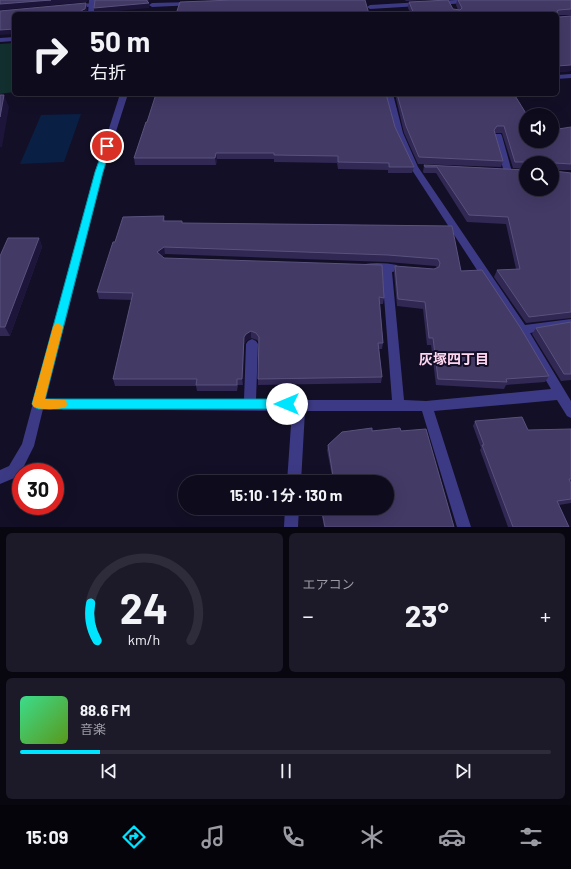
<!DOCTYPE html>
<html lang="ja">
<head>
<meta charset="utf-8">
<style>
  :root { --surface:#0e0b1c; --page:#1c1929; --text:#f1f3f6; --muted:#9b9ba3; --line:#2e2b3b; --accent:#00e5ff }
  body { margin:0; font-family:Barlow,"Noto Sans JP",sans-serif; background:var(--page); color:var(--text); height:100vh; display:flex; flex-direction:column; font-size:15px; white-space:nowrap }
  * { box-sizing:border-box; margin:0 }
  p { font-size:13px; color:var(--muted) }
  .icon { flex:none; width:22px; height:22px; fill:none; stroke:currentColor; stroke-width:2; stroke-linecap:round; stroke-linejoin:round }
  .map { position:relative; height:527px; overflow:hidden }
  .drawer { display:flex; flex-direction:column; gap:6px; padding:6px; background:#08060f; flex:1 }
  .drawer>* { flex:none }
  .hud { position:absolute; left:12px; top:12px; width:547px; height:84px; border-radius:6px; box-shadow:0 4px 16px #0002,0 0 0 1px var(--line); background:#0e0b1c; color:var(--text); overflow:hidden }
  .buttons { position:absolute; left:519px; top:108px; display:grid; gap:8px }
  .buttons a { display:grid; place-items:center; width:40px; height:40px; border-radius:50%; background:var(--surface); box-shadow:0 4px 16px #0002,0 0 0 1px var(--line); font-size:20px }
  .speed { position:absolute; left:12px; top:463px; display:flex; gap:8px; font-size:20px; font-weight:700; text-align:center }
  .speed>* { display:grid; place-content:center; width:52px; height:52px; border-radius:50%; background:var(--surface); box-shadow:0 4px 16px #0002,0 0 0 1px var(--line); line-height:1 }
  .speed .limit { border:6px solid #d22; background:#fff; color:#111 }
  .pin { position:absolute; display:grid; place-items:center; width:34px; height:34px; color:#fff; margin:-17px; border:2px solid #fff; border-radius:50%; box-shadow:0 1px 4px #0007 }
  .me { position:absolute; width:44px; margin:-22px; rotate:270deg; stroke-linejoin:round; filter:drop-shadow(0 0 3px #0008) }
  .turn { display:flex; align-items:center; gap:14px; height:84px; padding:0 12px; font-size:18px }
  .turn .icon { width:52px; height:52px; stroke-width:2.5 }
  .turn b { display:block; font-size:28px; line-height:34px }
  .big { font-size:30px; font-weight:700; line-height:1.1 }
  .drawer .card { flex:1; display:flex; flex-direction:column; justify-content:center; gap:6px; min-width:0; padding:0 14px; border-radius:6px; background:var(--page) }
  .drawer .dial { align-items:center; gap:0 }
  .dial svg { height:104px; overflow:visible; fill:none; stroke:var(--line); stroke-width:7; stroke-linecap:round; text-anchor:middle }
  .dial text { fill:var(--text); stroke:none }
  .song { display:flex; align-items:center; gap:12px }
  .cover { width:48px; height:48px; border-radius:6px; background:linear-gradient(135deg,hsl(150 70% 55%),hsl(90 70% 35%)) }
  .played { height:4px; border-radius:2px; background:linear-gradient(90deg,var(--accent) 15%,var(--line) 15%) }
  .keys { display:flex; justify-content:space-around; direction:ltr }
  .heat { display:flex; justify-content:space-between; align-items:center; font-size:22px; direction:ltr }
  .drawer .tiles { flex:1; display:grid; gap:6px; grid-template-columns:1fr 1fr }
  .card:last-child { grid-column:span 2 }
  .trip { position:absolute; left:178px; top:475px; width:216px; height:40px; border-radius:20px; background:var(--surface); box-shadow:0 4px 16px #0002,0 0 0 1px var(--line); font-weight:700; line-height:40px; text-align:center }
  .dock { display:flex; height:64px; justify-content:space-around; align-items:center; background:#06040b; color:var(--muted) }
  .dock .icon { width:28px; height:28px }
  .dock .current { color:var(--accent) }
  .dock b { font-size:18px; color:var(--text) }
  .map>svg:first-child { display:block }
</style>
</head>
<body>
<div class="map">
<svg width="571" height="527" viewBox="0 0 571 527">
  <rect width="100%" height="100%" fill="#130f26"/>
  <!-- green -->
  <path fill="#12302f" d="M14 43V92L0 94V44Z"/>
  <!-- water -->
  <path fill="#0a1f44" d="M81 114 64 162 20 164 41 115Z"/>
  <g fill="none" stroke-linecap="round" stroke-linejoin="round">
    <!-- service -->
    <path fill="#3d3a85" fill-rule="evenodd" d="M89 0H95L94 14H88Z"/>
    <!-- minor -->
    <path fill="#3d3a85" fill-rule="evenodd" d="M456 0H487L484 2 370 9 367 7 370 5Z
      M192 2 194 3V5L152 7 149 5 152 3Z
      M92 3 94 4V6L74 9 71 7 74 5Z
      M14 37V41L0 42V38Z
      M571 74V78L557 79V75Z
      M120 94H128L103 172 46 399 244 400 246 344 248 341 252 339 256 341 258 344 256 400H295L299 399 303 400H392L382 271 365 270 364 267 365 264C375 262 387 263 397 265L398 268 397 271 392 272 404 400 426 401 551 389 518 333 410 167 395 133 385 94H393L403 133 418 167 525 325 571 319V327L530 333 571 401V418L567 416 557 400 434 411 471 527H457L422 411H305L301 482H287L292 411 43 409 34 446 19 476 0 484V470L9 466 22 444 95 172Z
      M495 134H501L502 136 512 172 511 174 508 175 504 172 494 136Z
      M285 508H299L298 527H284Z"/>
  </g>
  <!-- wall -->
  <path fill="#312854" d="M405 0H426L406 1Z
    M457 0H571V15H559V17L571 16V71L557 72V14H411L408 8 409 2 458 10 456 5Z
    M395 94H514L526 141 571 127V170H553L554 171 571 173V318L526 323 494 277 497 270 516 269 506 224 467 222 436 173H424L423 172 424 165 526 170V189L552 163H526V169L513 168 502 133H495L503 161 501 167 418 164 404 133Z
    M147 122 395 127 414 167 412 173H388V170L338 169 337 163 274 162V159H217L216 165H135L134 158Z
    M164 216 165 221 182 223 452 226 461 271 549 376 545 382 506 385 504 389 436 385 431 345H427L423 309 397 306 394 273 395 266 434 269 437 268 436 266 387 262 165 254 162 256 164 258 384 298 383 304H380L383 343 382 349H379L382 377 381 383 258 385V379L259 343 257 340 251 338 247 340 244 344 243 385H238L237 391H197L196 386H115L113 379 132 300 99 299 97 292 115 242Z
    M39 238 42 247 10 336H0V256Z
    M571 322V380L561 381 532 334 536 328Z
    M475 421 528 430 571 429V503L559 505 569 527H508L480 450 481 448 473 426Z
    M372 431H401L454 527H324L322 516V512L330 511 329 508H387V482H325V477L332 476 327 450 328 445Z"/>
  <!-- shaded-wall -->
  <path fill="#1d163a" d="M51 0H88L87 2 0 10V4Z
    M147 0H149V8L96 13 94 8 147 1Z
    M86 3 87 8V14H82V10Z
    M14 29V34L0 35V30Z
    M571 65V71L557 72V66Z
    M4 95 9 107 2 147H0V117Z
    M216 153 217 159 216 165 215 158Z
    M39 238 42 247 10 336 5 327Z
    M164 247 165 254 158 259 157 252Z
    M251 331V338L247 340 244 344 243 385 242 379 244 337 246 334Z"/>
  <!-- building -->
  <path fill="#433a66" stroke="#5a527e" d="M0 0H51L0 4Z
    M95 0H147V1L149 3 94 8Z
    M233 0H365L369 14H176L180 2Z
    M448 0 453 9 460 10 462 8 458 0H571V9L559 10 557 11 559 17 571 16V65L557 66V14H414L409 2Z
    M86 3 85 9 82 10V14H14V29L0 30V11Z
    M156 94H386L395 127 414 167H389V163L338 162V156L274 155V153H216L215 158H134L146 122H147Z
    M397 94H514L527 115H526V141H552V130L571 127V164L555 163 553 164 554 171 571 173V312L529 317 497 270 520 269 508 217 469 215 437 167H425L424 165 526 170V189H552V163H529V162H515L504 126H497L494 130 503 161 419 157 406 126Z
    M0 95H4L0 117Z
    M164 216 163 221H182V223L452 226 461 271 482 270 520 327 549 376 506 379 507 382 438 379 433 338H429L425 302 398 299 395 266 434 269 439 267 440 263 438 259 388 255 164 247 157 252 164 258 382 265 384 298 379 297 383 343H378L382 377 258 379 259 337 256 333 251 331 246 334 244 337 242 379H237V385H196L197 379H113L133 293 97 292 113 242H115L123 217Z
    M8 238H39L5 327H0V256Z
    M571 322V374H564L536 328Z
    M522 417 528 430 571 429V479H569L571 484V499L557 501 569 527H513L482 445H484L475 421Z
    M372 428V431L400 428 401 431 426 429 454 527H325L322 512 331 511V508H387V482H326L325 477 333 476 328 445 342 432Z"/>
  <!-- route -->
  <path fill="#00e5ff" stroke="#0095a6" d="M105 144H110L111 146 103 172 45 399H287L291 401 292 404 291 408 287 409H38L34 407 32 404 95 172Z"/>
  <!-- slow -->
  <path fill="#f59e0b" d="M58 323 61 325 63 327 45 399 66 400 67 404 66 407C57 410 42 410 34 407L32 404 53 327 54 325Z"/>
  <g text-anchor="middle" dominant-baseline="central" stroke-width="4" stroke-linejoin="round" paint-order="stroke">
    <!-- neighbourhood labels -->
    <g font-size="14" font-weight="bold" fill="#ffd6f0" stroke="#130f26">
      <text x="454" y="358">灰塚四丁目</text>
    </g>
  </g>
</svg>
<div class="buttons">
<a><svg class="icon" aria-label="sound" viewBox="0 0 24 24"><path d="M4 9h4l5-4v14l-5-4H4zM17 9q2 3 0 6"/></svg></a>
<a><svg class="icon" aria-label="search" viewBox="0 0 24 24"><circle cx="10" cy="10" r="6"/><path d="M15 15l6 6"/></svg></a>
</div>
<div class="speed"><div class="limit">30</div></div>
<div class="pin" style="left:107px;top:146px;background:#d93025"><svg class="icon" aria-label="arrive" viewBox="0 0 24 24"><path d="M6 21V4h12l-3 4 3 4H6"/></svg></div>
<svg class="me" style="left:287px;top:404px" viewBox="-20 -20 40 40"><circle r="19" fill="#fff"/><path d="M0-13L10 11 0 6-10 11z" fill="#00e5ff"/></svg>
<div class="trip">15:10 · 1 分 · 130 m</div>
<div class="hud">
<div class="turn"><svg class="icon" aria-label="right" viewBox="0 0 24 24"><path d="M7 20v-9h11M14 6l5 5-5 5"/></svg><div><b>50 m</b>右折</div></div>
</div>
</div>
<section class="drawer">
<div class="tiles">
<div class="card dial"><svg viewBox="0 0 100 80">
<path d="M14 69A42 42 0 1 1 86 69"/>
<path d="M14 69A42 42 0 0 1 9 40" stroke="#00e5ff"/>
<text x="50" y="56" font-size="32" font-weight="700">24</text>
<text x="50" y="72" font-size="11">km/h</text>
</svg></div>
<div class="card"><p>エアコン</p>
<div class="heat"><a>−</a><b class="big">23°</b><a>+</a></div>
</div>
<div class="card">
<div class="song"><i class="cover"></i><div><b>88.6 FM</b><p>音楽</p></div></div>
<div class="played"></div>
<div class="keys"><svg class="icon" aria-label="previous" viewBox="0 0 24 24"><path d="M18 5L8 12l10 7zM5 5v14"/></svg><svg class="icon" aria-label="pause" viewBox="0 0 24 24"><path d="M8 5v14M16 5v14"/></svg><svg class="icon" aria-label="next" viewBox="0 0 24 24"><path d="M6 5l10 7-10 7zM19 5v14"/></svg></div>
</div>
</div>
</section>
<nav class="dock">
<b>15:09</b>
<svg class="icon current" aria-label="directions" viewBox="0 0 24 24"><path d="M12 3l9 9-9 9-9-9zM9 14v-3h6M13 9l2 2-2 2"/></svg>
<svg class="icon" aria-label="music" viewBox="0 0 24 24"><path d="M9 18V5l10-2v13"/><circle cx="6" cy="18" r="3"/><circle cx="16" cy="16" r="3"/></svg>
<svg class="icon" aria-label="phone" viewBox="0 0 24 24"><path d="M5 4h4l2 5-3 2q2 4 5 5l2-3 5 2v4C11 20 4 13 5 4z"/></svg>
<svg class="icon" aria-label="climate" viewBox="0 0 24 24"><path d="M12 3v18M4 7l16 10M4 17L20 7"/></svg>
<svg class="icon" aria-label="car" viewBox="0 0 24 24"><path d="M5 17H2v-5l4-1 3-4h7l3 4 3 1v5h-3M9 17h6M6 11h13"/><circle cx="7" cy="17" r="2"/><circle cx="17" cy="17" r="2"/></svg>
<svg class="icon" aria-label="filters" viewBox="0 0 24 24"><path d="M4 7h16M4 17h16"/><circle cx="9" cy="7" r="2"/><circle cx="15" cy="17" r="2"/></svg>
</nav>
</body>
</html>
